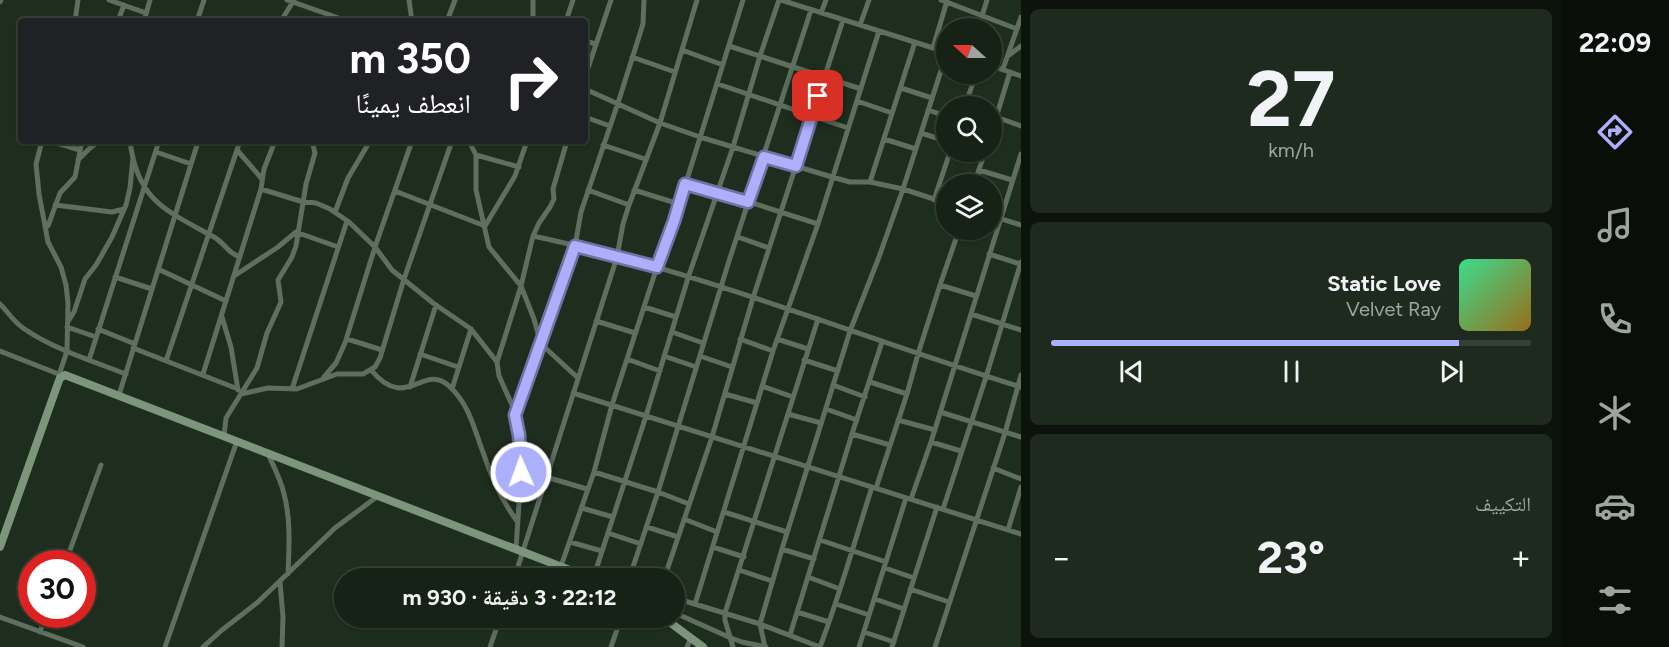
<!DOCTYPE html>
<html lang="ar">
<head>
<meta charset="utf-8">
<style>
  :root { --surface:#162216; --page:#1f2a1f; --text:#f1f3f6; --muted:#9ea4a1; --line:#353f35; --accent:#acaffb }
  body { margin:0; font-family:Figtree,"Noto Naskh Arabic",sans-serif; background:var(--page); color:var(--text); direction:rtl; height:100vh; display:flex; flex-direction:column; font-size:22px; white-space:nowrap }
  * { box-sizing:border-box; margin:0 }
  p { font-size:20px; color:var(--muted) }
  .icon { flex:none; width:33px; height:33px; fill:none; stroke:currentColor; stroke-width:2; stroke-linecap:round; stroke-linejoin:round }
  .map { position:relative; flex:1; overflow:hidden; direction:ltr }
  .panel { display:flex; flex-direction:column; gap:9px; padding:9px; background:#0c130c; width:540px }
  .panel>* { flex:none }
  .guide { position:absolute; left:18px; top:18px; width:570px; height:126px; border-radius:6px; box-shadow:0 2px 4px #0004,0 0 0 2px var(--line); direction:rtl; background:#202124; color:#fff; overflow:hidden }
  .needle { width:39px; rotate:291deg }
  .fabs { position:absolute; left:936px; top:18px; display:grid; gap:12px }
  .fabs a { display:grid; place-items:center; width:66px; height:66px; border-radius:50%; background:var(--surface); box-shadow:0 2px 4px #0004,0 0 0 2px var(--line); font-size:30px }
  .speed { position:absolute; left:18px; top:550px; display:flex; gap:12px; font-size:30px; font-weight:700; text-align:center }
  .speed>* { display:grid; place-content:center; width:78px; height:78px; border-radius:50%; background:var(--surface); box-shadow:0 2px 4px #0004,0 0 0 2px var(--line); line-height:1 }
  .speed .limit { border:9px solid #d22; background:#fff; color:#111 }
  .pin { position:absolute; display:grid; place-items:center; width:51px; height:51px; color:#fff; margin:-26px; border-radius:12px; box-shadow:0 3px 9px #0006 }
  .me { position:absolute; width:66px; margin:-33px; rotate:358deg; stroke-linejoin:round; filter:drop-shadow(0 0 4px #0008) }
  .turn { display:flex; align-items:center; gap:21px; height:126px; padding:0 18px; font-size:27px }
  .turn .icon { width:78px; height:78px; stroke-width:2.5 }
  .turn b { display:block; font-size:42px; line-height:51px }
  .big { font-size:45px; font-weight:700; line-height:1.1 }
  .panel .tile { flex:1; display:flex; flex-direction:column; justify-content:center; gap:9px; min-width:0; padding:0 21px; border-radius:9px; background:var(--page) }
  .panel .dial { align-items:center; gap:0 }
  .dial b { font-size:78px; line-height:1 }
  .song { display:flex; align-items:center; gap:18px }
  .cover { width:72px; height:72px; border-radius:9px; background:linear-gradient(135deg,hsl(150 70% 55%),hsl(40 70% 35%)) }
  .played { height:6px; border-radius:3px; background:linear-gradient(90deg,var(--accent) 85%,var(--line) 85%) }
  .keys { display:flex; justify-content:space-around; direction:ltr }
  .heat { display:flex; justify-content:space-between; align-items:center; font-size:33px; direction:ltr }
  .trip { position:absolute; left:334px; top:568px; width:351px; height:60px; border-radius:30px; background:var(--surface); box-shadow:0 2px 4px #0004,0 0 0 2px var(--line); font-weight:700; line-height:60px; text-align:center; direction:rtl }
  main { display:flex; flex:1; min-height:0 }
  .menu { display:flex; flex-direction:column; width:108px; justify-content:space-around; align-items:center; background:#090e09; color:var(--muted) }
  .menu .icon { width:42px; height:42px }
  .menu .selected { color:var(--accent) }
  .menu b { font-size:27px; color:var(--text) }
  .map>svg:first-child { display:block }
</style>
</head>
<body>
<main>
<nav class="menu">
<b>22:09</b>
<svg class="icon selected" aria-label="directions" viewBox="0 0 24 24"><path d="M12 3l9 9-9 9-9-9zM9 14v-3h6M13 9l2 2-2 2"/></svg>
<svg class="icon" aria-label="music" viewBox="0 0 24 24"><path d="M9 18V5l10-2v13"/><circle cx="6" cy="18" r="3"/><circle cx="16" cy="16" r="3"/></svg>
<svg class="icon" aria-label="phone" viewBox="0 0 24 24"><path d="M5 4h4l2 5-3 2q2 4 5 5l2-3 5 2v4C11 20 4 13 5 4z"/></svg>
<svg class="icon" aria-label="climate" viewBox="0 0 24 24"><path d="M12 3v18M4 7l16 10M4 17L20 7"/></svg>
<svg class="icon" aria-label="car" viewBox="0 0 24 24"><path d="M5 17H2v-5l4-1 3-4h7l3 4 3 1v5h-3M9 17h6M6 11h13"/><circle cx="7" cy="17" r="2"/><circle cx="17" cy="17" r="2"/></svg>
<svg class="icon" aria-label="filters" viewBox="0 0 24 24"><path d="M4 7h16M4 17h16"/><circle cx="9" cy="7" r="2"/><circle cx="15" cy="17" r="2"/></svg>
</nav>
<section class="panel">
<div class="tile dial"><b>27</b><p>km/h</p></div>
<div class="tile">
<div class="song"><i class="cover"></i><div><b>Static Love</b><p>Velvet Ray</p></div></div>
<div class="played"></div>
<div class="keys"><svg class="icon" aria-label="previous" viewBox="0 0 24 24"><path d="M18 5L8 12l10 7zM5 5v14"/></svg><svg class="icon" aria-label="pause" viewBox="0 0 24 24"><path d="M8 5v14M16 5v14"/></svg><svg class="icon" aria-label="next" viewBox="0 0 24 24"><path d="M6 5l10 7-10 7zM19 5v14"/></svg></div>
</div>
<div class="tile"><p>التكييف</p>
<div class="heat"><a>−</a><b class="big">23°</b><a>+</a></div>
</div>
</section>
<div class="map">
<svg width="1021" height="647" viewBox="0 0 1021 647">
  <rect width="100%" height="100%" fill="#1e2e1e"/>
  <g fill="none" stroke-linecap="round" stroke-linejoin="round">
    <!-- street -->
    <path stroke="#5f6e5e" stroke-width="5" d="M109 0 146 13
      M287 0 347 21
      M409 0 412 21
      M781 0 946 52
      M941 0 1017 29
      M0 2 1 0
      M821 13 826 0
      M982 16 987 0
      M75 21 78 0
      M118 21 124 5
      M144 21 150 0
      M197 21 204 0
      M281 21 294 0
      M447 21 455 0
      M533 21V0
      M566 21 573 0
      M860 25 869 0
      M585 41 596 44
      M729 46 861 89
      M933 48 947 1
      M682 50 723 65
      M1009 55 1021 46
      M632 57 675 72
      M992 66 1021 76
      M1003 69 1021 17
      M585 77 611 0
      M718 84 848 128
      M901 88 932 98
      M585 89 660 123 700 137 832 177 850 182H870L903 189 946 203
      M857 101 892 113
      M965 106 976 74
      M928 110 946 116
      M585 117 610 126
      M996 117 1021 126
      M992 131 1010 72
      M921 133 946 141
      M884 139 916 149
      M42 141 36 164 39 194 48 242 61 267 66 285 68 303 67 351 59 375
      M50 141 80 150
      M130 141C137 201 167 211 214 237 225 243 227 253 240 257
      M469 141 476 155V190L489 247 521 286 534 319 541 344 578 378
      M603 145 645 159
      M237 150 262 179
      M156 152 191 164
      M476 155 519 167
      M78 160 90 148 99 141
      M979 170 1012 180
      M870 182 915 42
      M685 184 718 192 818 224
      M974 184 985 152
      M261 189 300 201 316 203 330 209 349 222 375 247 392 270 433 303 471 329 497 362
      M588 190 629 205
      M634 190 679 204
      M395 191 485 226 515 176 527 141
      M934 200 950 152
      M55 205 112 212 124 209
      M335 212 348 178 370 141
      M992 216 1021 225
      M48 226 60 193 75 177 82 141
      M533 236C700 271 859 337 1021 387
      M738 237 769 248
      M989 254 1020 264
      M158 269 226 301
      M234 276 278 247 296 232 338 247
      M115 277 152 289
      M940 285 976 296
      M0 304C8 312 13 321 23 328 53 349 92 361 126 374
      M644 307 676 317
      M971 314 1021 330
      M222 317 231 347 238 390
      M69 320 74 312 85 279 96 265 112 237 126 205 130 188 133 157
      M596 321 635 333
      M67 327 96 337
      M98 329 135 344
      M672 332 703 343
      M347 339 382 350
      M740 339 773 351
      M777 339 808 349
      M133 348 238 389
      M0 351 61 375
      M420 354 458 367
      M664 356 696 367
      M700 356 732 367
      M627 359 660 371
      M89 360 159 141
      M804 360 838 371
      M166 361 240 141
      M371 370C407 413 423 362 449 386 470 405 474 429 484 455 491 477 503 502 517 521
      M203 374 261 189 264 169 275 141
      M324 377 336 363 345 343 375 247 412 141
      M870 382 907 394
      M833 385 865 397
      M762 386 793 397
      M410 387 436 305
      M292 389 347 221
      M452 389 471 329
      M573 393 1021 534
      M241 394 268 388 297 389 337 374H363L375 367 380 358 404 279 452 141
      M725 394 757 403
      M119 395 197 145 196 141
      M826 409 857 420
      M940 412 1021 437
      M788 414 821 423
      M515 415 575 246 581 212 618 103 643 24 644 0
      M898 420 935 430
      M852 434 890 445
      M224 436 226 418 257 368 267 333 281 302 278 280 292 257 296 246 306 184 315 153 312 141
      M931 442 961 451
      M268 454C274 467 281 480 284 494 291 520 289 548 288 574
      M993 468 1021 479
      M594 472 658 492 689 504
      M546 477 587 489
      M876 488 907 394 918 354 940 285 959 230
      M911 499 931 442 1021 154
      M582 508 613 517
      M943 509 986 377 1021 262
      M724 512 787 532
      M684 519 717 532
      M647 527 678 537
      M1008 530 1021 487
      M608 533 641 544
      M820 540 886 562
      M570 542 602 551
      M713 547 744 557
      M516 549 521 473 519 435 513 407 499 376 497 362 521 286 533 236 539 223 550 207 554 199 553 189 567 141
      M782 549 814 559
      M65 564 101 465
      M561 566 594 472 612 405 657 267 674 221 743 0
      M885 568 914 578
      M739 570 772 581
      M808 577 840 589
      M514 579 617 257 623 224 629 205 660 123 697 0
      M593 579 646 416 688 278 733 147 760 56 779 0
      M629 579 658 492 729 261 811 10
      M664 579 712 437 753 298 843 20
      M280 582 283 617 282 647
      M910 589 949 602
      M675 598 760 624 820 647C840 594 855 540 872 487
      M875 599 904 609
      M695 604 773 351 818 224 879 31
      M836 604 869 615
      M797 612 829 622
      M675 613 731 638 742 642 766 647
      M0 617 83 647
      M40 632 46 615
      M864 632 894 642
      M790 635 852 434 882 342
      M165 647 237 441
      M203 647 222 630 258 602 335 528 378 496
      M490 647 500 618
      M611 647 621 618
      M687 647 691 638
      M733 647 725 620V613L818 319
      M765 647 760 624 782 549 850 331 879 257 903 189 946 55
      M859 647 906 498
      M892 647 937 507
      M935 647 1005 433 1021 375"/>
    <!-- secondary -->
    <path stroke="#7d957c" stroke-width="8" d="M0 547 57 386 60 378 65 375 593 579
      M664 618 703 647"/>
  </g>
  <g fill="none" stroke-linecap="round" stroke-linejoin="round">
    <!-- route casing -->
    <g stroke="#7072a3" stroke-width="15">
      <path id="route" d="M521 472 519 435 515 415 575 246 657 267 674 221 685 184 748 202 764 157 796 166 818 96"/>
    </g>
    <!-- route -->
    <use href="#route" stroke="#acaffb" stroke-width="10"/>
  </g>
</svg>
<div class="fabs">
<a><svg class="needle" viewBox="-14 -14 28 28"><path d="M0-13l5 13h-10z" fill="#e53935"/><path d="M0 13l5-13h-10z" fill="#9ea4a1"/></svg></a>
<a><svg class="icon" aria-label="search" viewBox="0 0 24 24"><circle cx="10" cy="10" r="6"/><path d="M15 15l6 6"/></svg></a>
<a><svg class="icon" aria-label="layers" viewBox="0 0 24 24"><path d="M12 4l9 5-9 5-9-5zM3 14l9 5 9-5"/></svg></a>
</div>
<div class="speed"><div class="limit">30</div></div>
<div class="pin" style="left:818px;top:96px;background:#d93025"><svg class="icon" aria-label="arrive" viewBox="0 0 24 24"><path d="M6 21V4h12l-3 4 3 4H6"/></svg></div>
<svg class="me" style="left:521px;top:472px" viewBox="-20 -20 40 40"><circle r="17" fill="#acaffb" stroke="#fff" stroke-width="3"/><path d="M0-11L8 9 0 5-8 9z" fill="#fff"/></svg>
<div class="trip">22:12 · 3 دقيقة · 930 m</div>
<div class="guide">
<div class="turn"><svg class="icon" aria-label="right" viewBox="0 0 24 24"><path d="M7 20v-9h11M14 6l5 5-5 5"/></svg><div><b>350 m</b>انعطف يمينًا</div></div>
</div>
</div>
</main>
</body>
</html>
